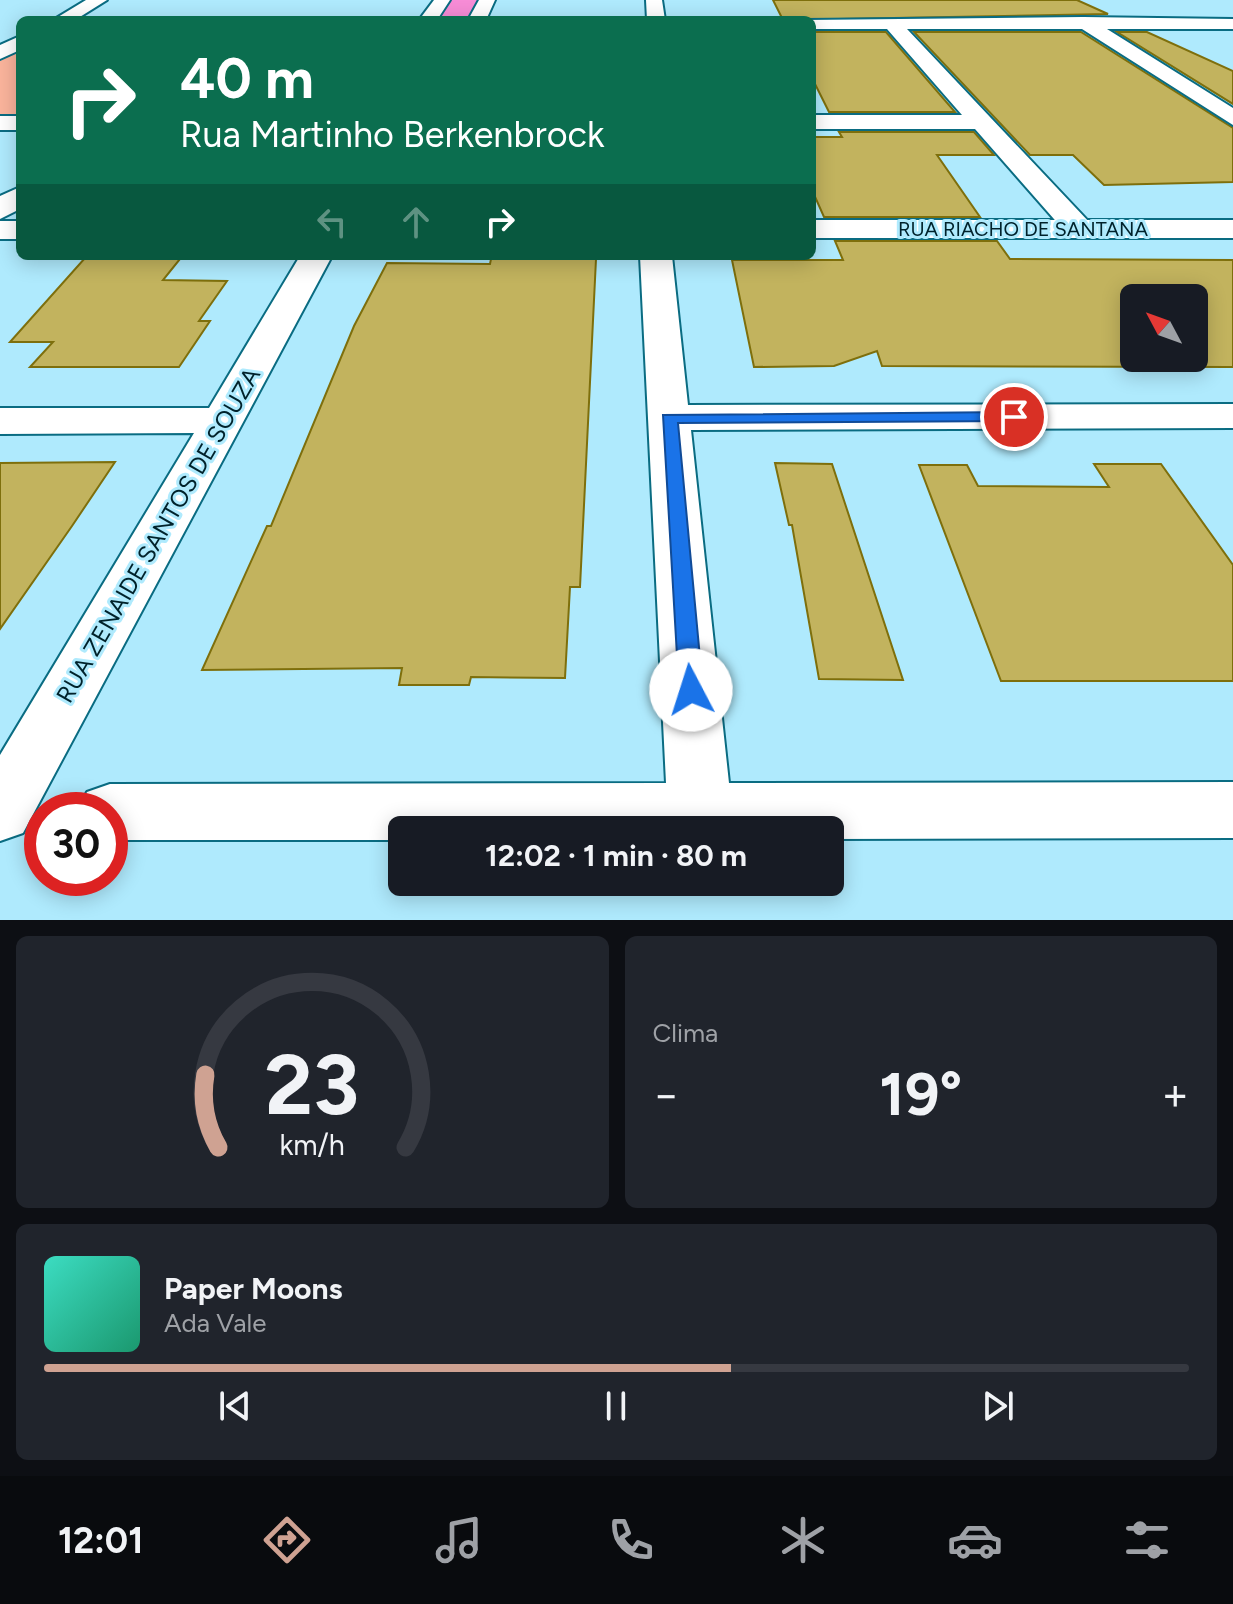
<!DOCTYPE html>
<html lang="pt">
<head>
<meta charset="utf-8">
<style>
  :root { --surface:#171b24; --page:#20242c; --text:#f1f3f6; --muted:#9ea1a6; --line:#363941; --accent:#cfa292 }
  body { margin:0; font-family:Figtree,sans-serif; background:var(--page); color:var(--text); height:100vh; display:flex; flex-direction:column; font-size:30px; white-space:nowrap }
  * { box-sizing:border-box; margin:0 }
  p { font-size:26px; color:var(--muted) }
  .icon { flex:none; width:44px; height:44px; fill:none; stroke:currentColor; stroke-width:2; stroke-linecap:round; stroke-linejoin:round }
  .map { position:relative; height:920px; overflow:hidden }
  .sheet { display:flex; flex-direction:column; gap:16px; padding:16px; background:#0d0f14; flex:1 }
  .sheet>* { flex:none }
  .guide { position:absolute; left:16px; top:16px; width:800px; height:244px; border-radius:12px; box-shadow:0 4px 20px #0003; background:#0b6e4f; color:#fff; overflow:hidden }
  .needle { width:52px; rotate:311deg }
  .controls { position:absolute; left:1120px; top:284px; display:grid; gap:16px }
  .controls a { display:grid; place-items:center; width:88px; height:88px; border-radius:12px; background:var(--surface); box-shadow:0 4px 20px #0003; font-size:40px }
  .speed { position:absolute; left:24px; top:792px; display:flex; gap:16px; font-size:40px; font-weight:700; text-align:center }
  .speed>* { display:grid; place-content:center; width:104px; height:104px; border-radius:50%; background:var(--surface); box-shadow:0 4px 20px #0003; line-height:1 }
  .speed .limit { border:12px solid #d22; background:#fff; color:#111 }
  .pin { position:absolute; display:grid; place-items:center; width:68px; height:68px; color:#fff; margin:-34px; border:4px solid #fff; border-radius:50%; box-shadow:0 2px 8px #0007 }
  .me { position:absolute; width:88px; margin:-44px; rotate:355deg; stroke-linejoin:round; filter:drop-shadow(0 0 6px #0008) }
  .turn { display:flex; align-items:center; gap:28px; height:168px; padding:0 32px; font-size:36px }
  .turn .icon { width:104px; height:104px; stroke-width:2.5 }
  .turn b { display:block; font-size:56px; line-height:68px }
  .lanes { display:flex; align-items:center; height:76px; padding:0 32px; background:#0003; justify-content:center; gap:40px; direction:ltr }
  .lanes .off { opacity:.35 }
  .big { font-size:60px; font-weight:700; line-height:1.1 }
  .sheet .widget { flex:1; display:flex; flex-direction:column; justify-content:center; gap:12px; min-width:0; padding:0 28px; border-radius:12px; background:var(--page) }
  .sheet .dial { align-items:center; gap:0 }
  .dial svg { height:208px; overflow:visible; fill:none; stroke:var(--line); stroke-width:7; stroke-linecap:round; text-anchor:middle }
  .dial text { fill:var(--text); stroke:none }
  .song { display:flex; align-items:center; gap:24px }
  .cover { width:96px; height:96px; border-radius:12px; background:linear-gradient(135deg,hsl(170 70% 55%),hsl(160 70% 35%)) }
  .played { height:8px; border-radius:4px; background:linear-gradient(90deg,var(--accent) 60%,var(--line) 60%) }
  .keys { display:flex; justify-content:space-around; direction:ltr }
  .heat { display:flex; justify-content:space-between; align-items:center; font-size:44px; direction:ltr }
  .sheet .tiles { flex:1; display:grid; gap:16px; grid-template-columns:1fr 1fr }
  .widget:last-child { grid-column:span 2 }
  .trip { position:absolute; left:388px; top:816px; width:456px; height:80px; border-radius:12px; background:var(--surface); box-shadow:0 4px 20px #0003; font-weight:700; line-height:80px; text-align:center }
  .menu { display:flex; height:128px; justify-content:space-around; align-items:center; background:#090b0e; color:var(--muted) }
  .menu .icon { width:56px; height:56px }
  .menu .selected { color:var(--accent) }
  .menu b { font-size:36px; color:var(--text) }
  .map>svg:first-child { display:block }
</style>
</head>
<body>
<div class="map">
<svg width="1233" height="920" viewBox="0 0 1233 920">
  <rect width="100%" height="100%" fill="#afeafd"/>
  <!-- green -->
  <path fill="#fab49c" d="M20 50V118H0V61Z"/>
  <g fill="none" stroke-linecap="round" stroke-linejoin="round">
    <!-- river -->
    <path fill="#f78cd6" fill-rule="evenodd" d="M446 0H487L476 20H432Z"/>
  </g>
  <!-- building -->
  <path fill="#c2b35e" stroke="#7e6f0c" stroke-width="2" fill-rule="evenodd" d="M773 0H1077L1108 14 783 20Z
    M812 32H886L955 112H829L812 78Z
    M914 32H1081L1233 128V182L1104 185 1073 155H1030Z
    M1117 32H1147L1233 71V104Z
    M839 132H974L994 155H937L980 217H824L812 190V137H842Z
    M835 241H997L1010 259 1233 260V367L882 366 877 351 834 366 754 367 732 260H843ZM1134 298H1194V358H1134Z
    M85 258 180 259 163 280 227 281 199 321H210L179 367H30L53 342H10Z
    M491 259H596L580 587H570L565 678 471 677 469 685H399L402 668 202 670 267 526H271L354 326 387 263 490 264Z
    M115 462 72 526 0 629V463Z
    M775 463 832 464 903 680 819 679 792 525H789Z
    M1094 464H1161L1233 565V681H1001L919 465H967L978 486 1109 487Z"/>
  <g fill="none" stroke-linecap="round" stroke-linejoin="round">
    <!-- minor casing -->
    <g stroke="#0a6c82" stroke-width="4">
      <path id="minor" d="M86 0H107L75 20H53Z
        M434 0H450L437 20H419Z
        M479 0H495L486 20H468Z
        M646 0H662L665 20H647Z
        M1083 17 1233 19V29H1107L1233 108V125L1082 29H907L1090 223 1094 229 1090 235H1068L975 129H812V115H962L887 29H812V20H806Z
        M20 36V50L0 59V45Z
        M0 116H20V130H0Z
        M20 187V209L0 219V196Z
        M300 256H332L23 833 0 841V755L194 433 0 434V408H209Z
        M640 256H672L688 405 1233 404V428L691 430 729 783 1233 782V838L830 839V830H402V840H110V810H78L87 792 110 784 666 783Z"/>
    </g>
    <!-- tertiary casing -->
    <g stroke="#0a6c82" stroke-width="4">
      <path id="tertiary" d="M812 220H1233V238H812Z
        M0 221H20V239H0Z"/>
    </g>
    <!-- minor -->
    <use href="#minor" fill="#fff" fill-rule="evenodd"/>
    <!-- tertiary -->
    <use href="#tertiary" fill="#fff" fill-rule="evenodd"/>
  </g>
  <!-- route -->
  <path fill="#1a73e8" stroke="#114b97" stroke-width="2" d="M1014 412 1022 417 1020 421 678 423 703 690 699 696H682L679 690 663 415Z"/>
  <g text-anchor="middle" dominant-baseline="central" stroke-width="6" stroke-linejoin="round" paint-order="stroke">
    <!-- far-street labels -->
    <g font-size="20" fill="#00222b" stroke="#afeafd">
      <text x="1023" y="229">RUA RIACHO DE SANTANA</text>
    </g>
    <!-- street labels -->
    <g font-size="24" fill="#00222b" stroke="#afeafd">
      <text transform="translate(158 535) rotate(-60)">RUA ZENAIDE SANTOS DE SOUZA</text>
    </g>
  </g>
</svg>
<div class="controls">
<a><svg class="needle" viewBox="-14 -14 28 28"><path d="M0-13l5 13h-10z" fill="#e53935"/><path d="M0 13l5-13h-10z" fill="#9ea1a6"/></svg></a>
</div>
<div class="speed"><div class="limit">30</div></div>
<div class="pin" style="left:1014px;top:417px;background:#d93025"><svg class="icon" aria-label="arrive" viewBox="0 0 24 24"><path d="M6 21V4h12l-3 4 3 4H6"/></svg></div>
<svg class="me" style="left:691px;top:690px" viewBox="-20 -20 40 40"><circle r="19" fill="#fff"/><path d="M0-13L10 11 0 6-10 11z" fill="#1a73e8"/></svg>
<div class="trip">12:02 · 1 min · 80 m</div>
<div class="guide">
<div class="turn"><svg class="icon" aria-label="right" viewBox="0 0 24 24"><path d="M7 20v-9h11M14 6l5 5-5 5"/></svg><div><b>40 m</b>Rua Martinho Berkenbrock</div></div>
<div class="lanes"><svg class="icon off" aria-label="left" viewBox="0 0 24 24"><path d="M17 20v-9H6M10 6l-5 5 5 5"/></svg><svg class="icon off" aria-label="ahead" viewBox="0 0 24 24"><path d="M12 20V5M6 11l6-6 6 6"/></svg><svg class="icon" aria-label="right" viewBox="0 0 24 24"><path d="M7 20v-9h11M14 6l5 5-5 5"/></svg></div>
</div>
</div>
<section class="sheet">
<div class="tiles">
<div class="widget dial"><svg viewBox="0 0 100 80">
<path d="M14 69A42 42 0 1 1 86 69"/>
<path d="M14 69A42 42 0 0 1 9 41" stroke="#cfa292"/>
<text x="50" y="56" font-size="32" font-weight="700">23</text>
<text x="50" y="72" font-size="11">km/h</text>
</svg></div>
<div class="widget"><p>Clima</p>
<div class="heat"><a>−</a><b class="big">19°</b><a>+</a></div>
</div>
<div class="widget">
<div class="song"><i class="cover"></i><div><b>Paper Moons</b><p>Ada Vale</p></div></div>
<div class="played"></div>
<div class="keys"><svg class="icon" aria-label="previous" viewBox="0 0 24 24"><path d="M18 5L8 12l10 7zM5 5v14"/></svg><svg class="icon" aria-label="pause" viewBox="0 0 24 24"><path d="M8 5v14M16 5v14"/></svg><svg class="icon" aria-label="next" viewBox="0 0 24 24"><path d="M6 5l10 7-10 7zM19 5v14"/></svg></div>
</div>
</div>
</section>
<nav class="menu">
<b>12:01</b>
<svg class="icon selected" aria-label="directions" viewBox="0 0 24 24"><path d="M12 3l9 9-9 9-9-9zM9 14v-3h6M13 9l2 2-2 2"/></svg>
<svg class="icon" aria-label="music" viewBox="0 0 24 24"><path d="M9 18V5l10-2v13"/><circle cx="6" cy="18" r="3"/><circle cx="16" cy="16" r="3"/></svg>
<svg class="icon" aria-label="phone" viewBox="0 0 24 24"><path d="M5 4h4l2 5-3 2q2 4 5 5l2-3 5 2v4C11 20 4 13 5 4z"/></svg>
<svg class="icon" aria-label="climate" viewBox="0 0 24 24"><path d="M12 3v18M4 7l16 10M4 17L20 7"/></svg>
<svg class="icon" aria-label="car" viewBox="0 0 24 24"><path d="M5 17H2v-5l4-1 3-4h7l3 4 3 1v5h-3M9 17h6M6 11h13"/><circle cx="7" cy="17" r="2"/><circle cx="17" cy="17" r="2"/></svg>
<svg class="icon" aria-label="filters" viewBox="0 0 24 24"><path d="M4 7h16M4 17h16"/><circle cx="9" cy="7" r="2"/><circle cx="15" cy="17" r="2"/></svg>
</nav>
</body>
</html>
